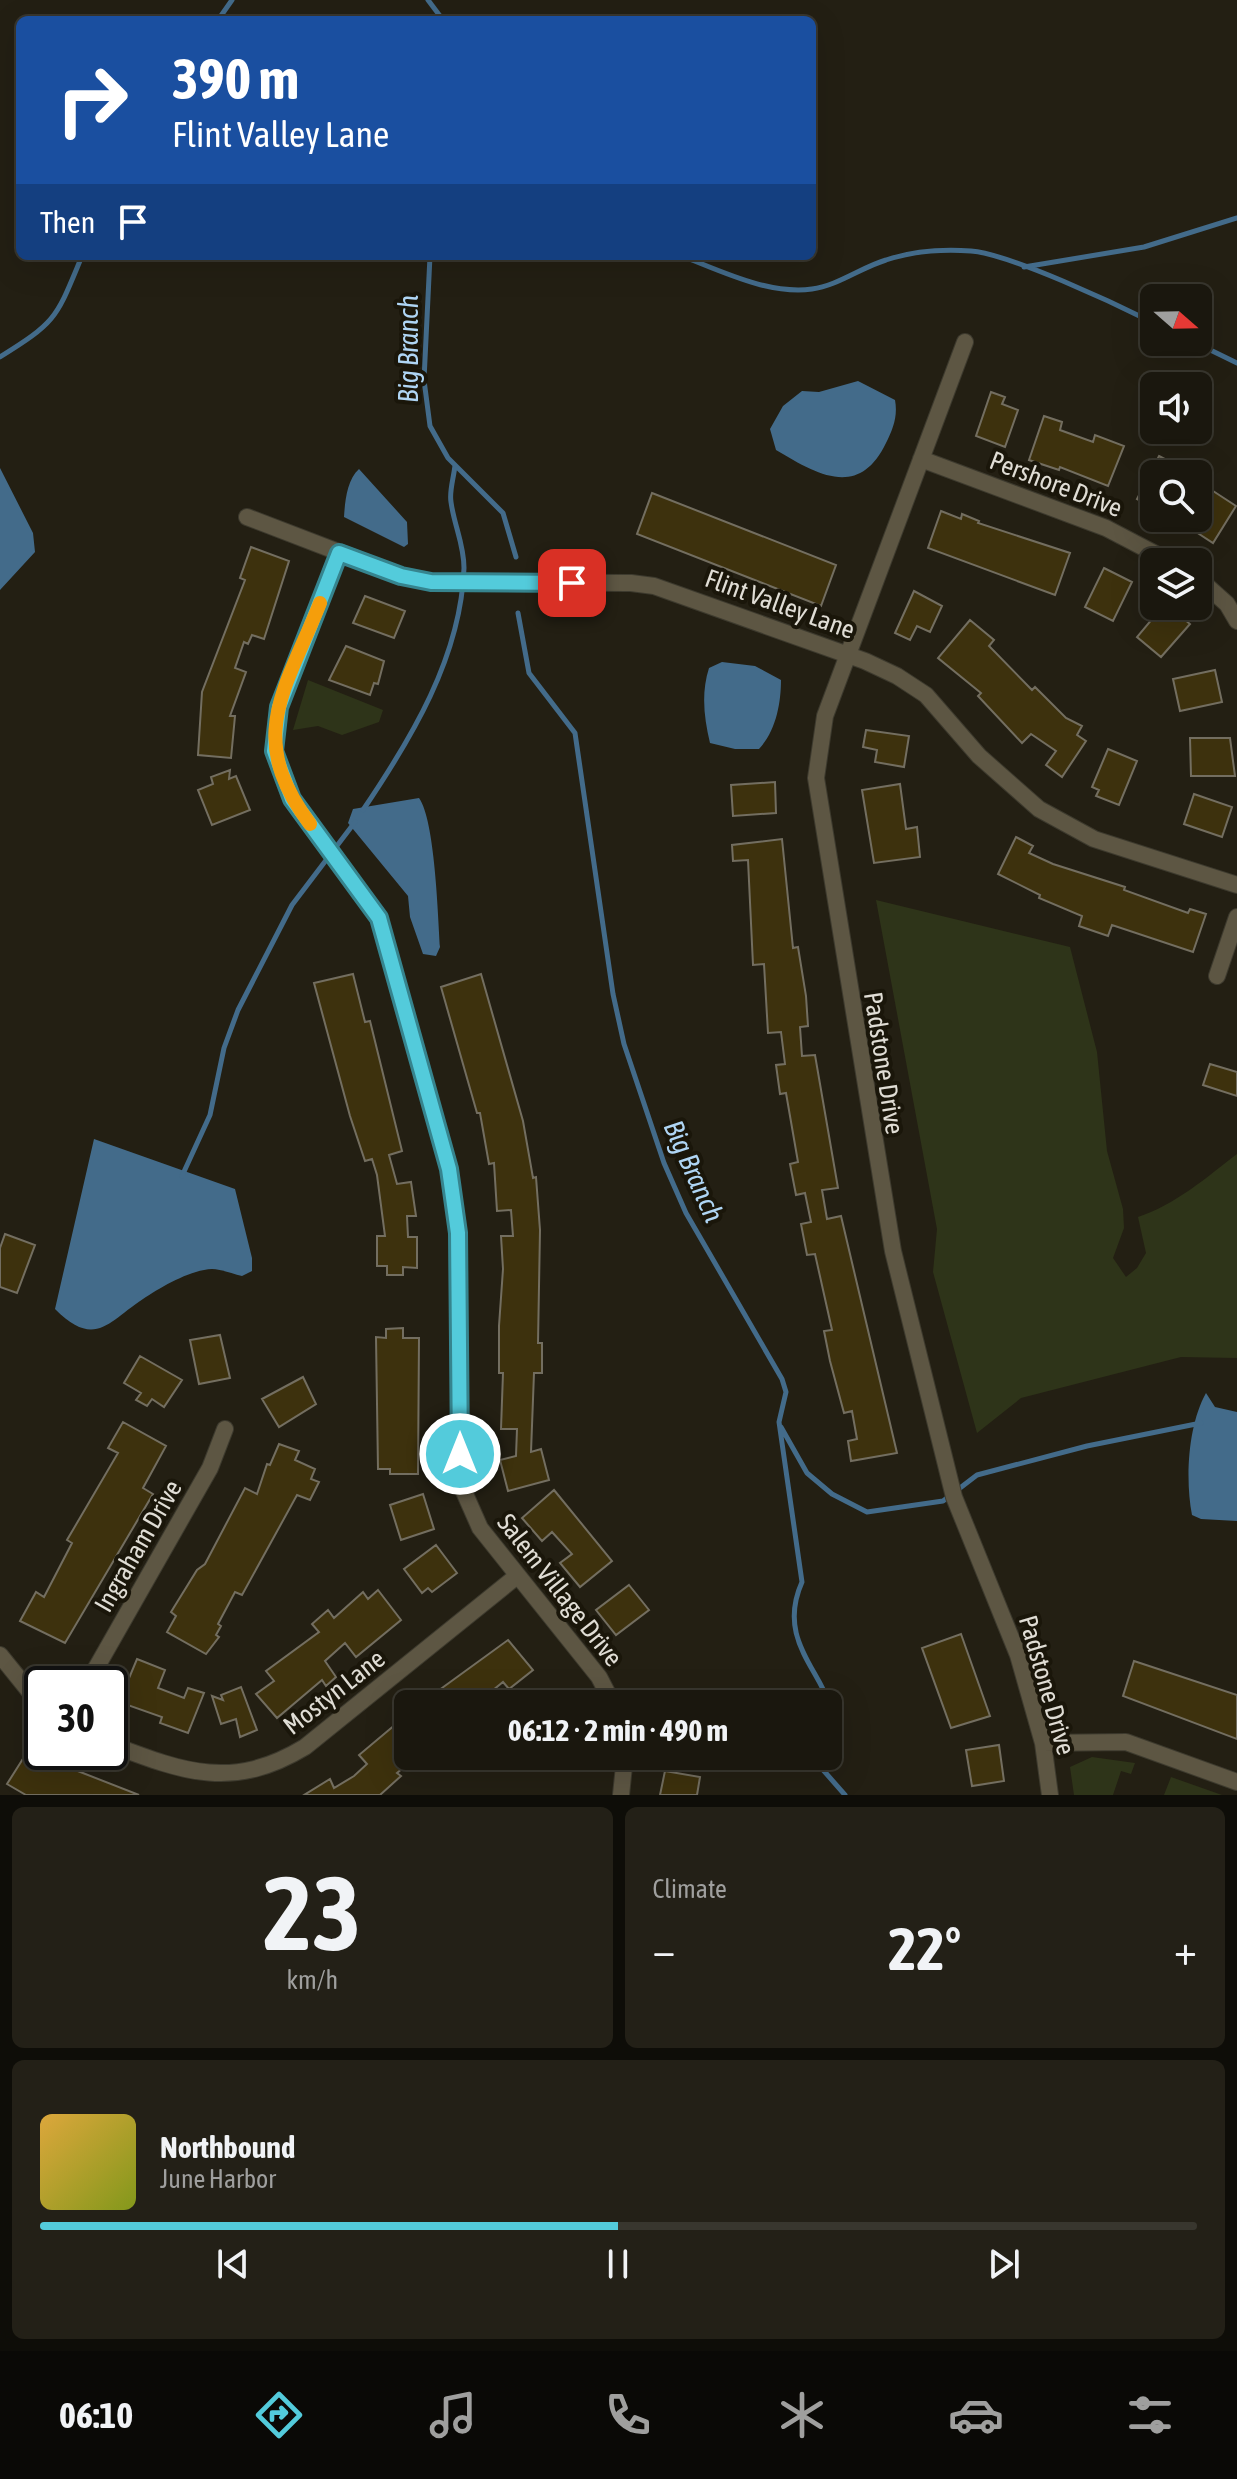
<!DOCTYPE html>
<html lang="en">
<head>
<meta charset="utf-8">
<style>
  :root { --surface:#1a170e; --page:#232017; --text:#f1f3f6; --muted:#9f9f9e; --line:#38362e; --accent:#53cbdb }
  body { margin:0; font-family:"Asap Condensed",sans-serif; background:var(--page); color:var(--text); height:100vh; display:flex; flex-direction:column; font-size:30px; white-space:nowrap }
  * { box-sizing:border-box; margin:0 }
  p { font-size:26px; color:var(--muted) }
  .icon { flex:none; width:44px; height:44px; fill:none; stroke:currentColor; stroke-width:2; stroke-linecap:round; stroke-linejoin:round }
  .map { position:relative; height:1795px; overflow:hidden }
  .details { display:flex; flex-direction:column; gap:12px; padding:12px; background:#0e0d08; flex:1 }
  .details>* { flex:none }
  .banner { position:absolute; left:16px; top:16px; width:800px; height:244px; border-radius:12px; box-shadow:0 8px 32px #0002,0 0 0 2px var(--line); background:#1a4fa0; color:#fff; overflow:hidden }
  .needle { width:52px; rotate:110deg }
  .fabs { position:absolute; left:1140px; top:284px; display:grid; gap:16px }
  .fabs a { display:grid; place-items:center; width:72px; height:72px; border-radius:12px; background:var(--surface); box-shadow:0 8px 32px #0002,0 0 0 2px var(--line); font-size:40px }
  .speed { position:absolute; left:24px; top:1666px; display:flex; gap:16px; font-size:40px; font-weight:700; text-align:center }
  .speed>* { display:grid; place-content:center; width:104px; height:104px; border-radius:50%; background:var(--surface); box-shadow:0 8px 32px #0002,0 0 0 2px var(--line); line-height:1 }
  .speed .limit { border:4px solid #111; border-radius:12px; background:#fff; color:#111 }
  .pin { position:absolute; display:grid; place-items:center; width:68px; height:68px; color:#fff; margin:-34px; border-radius:16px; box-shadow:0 4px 12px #0006 }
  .me { position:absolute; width:88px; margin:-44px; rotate:0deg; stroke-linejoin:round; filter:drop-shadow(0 0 6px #0008) }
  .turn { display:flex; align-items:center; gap:28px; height:168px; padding:0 24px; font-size:36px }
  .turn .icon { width:104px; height:104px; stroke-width:2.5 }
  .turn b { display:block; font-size:56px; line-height:68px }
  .then { display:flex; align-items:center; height:76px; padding:0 24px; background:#0003; gap:16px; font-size:30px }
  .big { font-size:60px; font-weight:700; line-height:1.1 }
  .details .widget { flex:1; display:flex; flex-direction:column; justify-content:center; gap:12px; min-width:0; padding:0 28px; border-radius:12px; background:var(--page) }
  .details .dial { align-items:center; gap:0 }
  .dial b { font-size:104px; line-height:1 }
  .song { display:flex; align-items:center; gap:24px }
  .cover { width:96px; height:96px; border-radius:12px; background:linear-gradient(135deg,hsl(40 70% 55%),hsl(70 70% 35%)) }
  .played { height:8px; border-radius:4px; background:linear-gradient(90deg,var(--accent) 50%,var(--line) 50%) }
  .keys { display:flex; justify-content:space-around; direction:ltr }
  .heat { display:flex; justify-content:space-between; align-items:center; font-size:44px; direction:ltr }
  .details .tiles { flex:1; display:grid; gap:12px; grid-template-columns:1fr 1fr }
  .widget:last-child { grid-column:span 2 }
  .trip { position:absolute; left:394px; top:1690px; width:448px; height:80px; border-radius:12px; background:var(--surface); box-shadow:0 8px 32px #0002,0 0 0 2px var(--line); font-weight:700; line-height:80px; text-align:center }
  .menu { display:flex; height:128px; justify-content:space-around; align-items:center; background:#0a0906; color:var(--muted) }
  .menu .icon { width:56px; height:56px }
  .menu .active { color:var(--accent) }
  .menu b { font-size:36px; color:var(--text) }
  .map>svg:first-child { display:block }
</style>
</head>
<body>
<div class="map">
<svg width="1237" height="1795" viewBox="0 0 1237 1795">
  <rect width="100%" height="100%" fill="#231f13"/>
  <!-- green -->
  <path fill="#2e3419" d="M308 680 383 710 379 722 342 735 318 726 293 730Z
    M876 900 1070 947 1097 1052 1107 1151 1123 1209 1124 1228 1113 1258 1126 1277 1137 1268 1146 1253 1138 1217C1175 1205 1207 1177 1237 1154V1358L1181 1357 1021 1398 977 1433 933 1272 937 1229Z
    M1092 1757 1135 1763 1131 1774 1121 1771 1113 1795H1074L1070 1767Z
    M1171 1777 1222 1795H1164Z"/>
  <!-- water -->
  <path fill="#436b8a" d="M858 381 895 400C898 416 893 429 886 443 859 499 818 475 776 450L770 429 783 406 802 391 819 392Z
    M0 468 33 533 35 552 0 590Z
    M359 469 407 522 408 544 404 547 344 517C345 501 347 480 359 469Z
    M722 662 755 666 781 680C781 703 776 731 759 749H735L710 743C704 718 701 693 709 668Z
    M419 798C435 820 438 916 440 947L436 956 423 954 410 917 408 896 348 823 353 809Z
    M94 1139 235 1189 252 1258V1271L242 1276C233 1274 221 1269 212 1269 190 1270 161 1287 143 1299 108 1322 95 1349 55 1309Z
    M1206 1393 1215 1407 1237 1412V1521L1201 1519 1192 1515C1185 1479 1188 1425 1206 1393Z"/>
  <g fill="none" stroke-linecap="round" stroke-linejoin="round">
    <!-- stream -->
    <path stroke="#436b8a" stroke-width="5" d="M428 0 443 20
      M218 20 232 0
      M430 256 424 380 430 426 448 458 503 513 516 557
      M682 256C721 271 769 295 812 289 837 286 862 267 886 260 913 251 943 249 971 251 1010 254 1116 304 1154 323
      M1024 267 1144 247 1237 218
      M1194 342 1237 363
      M0 357C58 321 56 318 82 256
      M518 613 529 673 575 733 613 994 624 1044 664 1163 686 1213 782 1379 786 1392 779 1422 802 1582C770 1654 848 1684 828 1736
      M363 810C411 739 461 657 464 568 464 544 454 525 451 502 449 491 454 477 455 465
      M182 1176 210 1115 224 1048 238 1010 292 905 355 822
      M781 1427 807 1473 832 1494 867 1512 943 1501 977 1475 1087 1446 1201 1423
      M820 1756 817 1763 845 1795"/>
  </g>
  <!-- building -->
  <path fill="#3d310d" stroke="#736e60" stroke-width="2" d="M991 392 1005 397 1002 404 1018 410 1005 447 976 436Z
    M1044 416 1062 422 1060 430 1093 442 1095 435 1124 446 1108 486 1060 467 1059 470 1029 460Z
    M1159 456 1193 474H1154V508L1137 499Z
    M1210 489 1236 506 1213 543 1187 526 1192 518H1198V509Z
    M652 493 836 565 821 606 637 534Z
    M941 511 961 519 962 514 979 521 978 523 1070 553 1055 595 928 548Z
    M251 547 289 561 264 639 252 635 248 644 244 642 235 668 246 672 230 716H235L231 758 198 755 202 692 245 580 240 578Z
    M1104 568 1132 582 1113 621 1085 607Z
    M914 591 942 606 930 632 917 626 910 640 895 633Z
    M365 596 405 611 394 638 353 623Z
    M1163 606H1168L1190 624 1161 657 1137 637Z
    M970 620 994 640 989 646 1032 690 1035 687 1066 718 1082 726 1077 735 1086 741 1062 777 1046 765 1056 751 1031 734 1022 743 978 696 981 693 938 658Z
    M346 646 384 661 378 684 374 683 370 695 329 680Z
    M1215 670 1222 702 1180 711 1173 679Z
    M866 730 909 736 904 767 875 762 877 750 863 747Z
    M1190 738H1230L1235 776H1191Z
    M1108 749 1137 761 1119 805 1096 796 1099 790 1092 787Z
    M230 770 229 779 236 776 250 810 212 825 198 790 213 784 211 777Z
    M775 782 776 813 733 816 731 785Z
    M900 784 906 829 917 827 920 857 874 863 862 790Z
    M1194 794 1232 807 1222 837 1184 824Z
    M1016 837 1033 846 1029 853 1053 864 1125 887 1124 890 1188 913 1190 909 1206 914 1193 952 1112 925 1108 936 1079 926 1082 916 1039 898 1040 895 998 874Z
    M782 839 793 948 798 947 806 996 808 1026 800 1027 802 1056 815 1055 838 1188 822 1190 827 1219 841 1216 897 1453 851 1461 848 1441 857 1439 852 1411 844 1413 830 1361 824 1331 832 1330 815 1254 807 1255 801 1224 811 1222 805 1193 796 1195 790 1164 798 1162 786 1093 780 1094 776 1065 785 1064 781 1032 768 1033 764 964 753 965 748 860 733 861 732 845Z
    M353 974 365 1022 370 1021 402 1151 389 1155 397 1184 411 1182 416 1216H407L408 1237H417V1268L403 1267V1275H387V1266H377V1236H385L377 1175 372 1159 365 1161 350 1116 314 983Z
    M481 974 523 1121 533 1178 536 1177 540 1230 538 1343H542V1373H534L531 1452 541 1449 549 1480 508 1491 500 1460 516 1456 517 1429H501L503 1373H499V1326L503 1269 501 1236H513L511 1210 497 1211 494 1163 489 1164 480 1113H477L441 987Z
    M1210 1064 1237 1072V1096L1203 1085Z
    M5 1234 35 1245 17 1293 0 1287V1248Z
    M403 1328V1338H419L418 1474H390V1469H378L376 1337 386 1338V1329Z
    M220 1335 230 1378 199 1384 190 1340Z
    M140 1356 182 1380 164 1407 152 1399 147 1406 136 1400 141 1393 124 1383Z
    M303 1377 316 1404 279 1427 262 1399Z
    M123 1422 166 1446 143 1488 153 1494 65 1643 20 1621 36 1592 44 1597 72 1543 67 1540 118 1453 108 1448Z
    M279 1444 299 1451 295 1460 315 1469 311 1479 319 1482 310 1500 297 1495 242 1595 235 1592 218 1624 221 1626 216 1635 219 1637 206 1654 167 1632 176 1616 171 1612 197 1570 205 1564 245 1488 257 1494 267 1464 270 1465Z
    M554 1490 612 1561 580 1587 560 1563 572 1554 552 1532 542 1541 522 1518Z
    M423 1494 434 1529 401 1540 390 1505Z
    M436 1545 457 1573 432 1592 428 1588 422 1593 404 1569Z
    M629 1585 649 1610 616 1635 596 1610Z
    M378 1590 401 1620 356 1657 345 1643 325 1661 336 1677 326 1686 322 1680 277 1718 256 1694 274 1681 266 1671 319 1632 312 1624 328 1610 334 1618 363 1592 368 1599Z
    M961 1634 990 1716 951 1728 922 1648Z
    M508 1640 533 1670 509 1689 503 1682 476 1704H420Z
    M137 1659 165 1670 158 1688 184 1698 188 1688 204 1693 188 1733 160 1723 162 1717 119 1702Z
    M1134 1661 1237 1695V1739L1123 1696Z
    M241 1687 257 1730 240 1737 236 1719 221 1724 212 1696 223 1700 221 1695Z
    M408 1714V1764L397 1773 401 1776 380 1795H304L330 1779 334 1788 354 1776 367 1764 359 1755Z
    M999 1745 1004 1781 972 1786 966 1750Z
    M31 1746 65 1766 139 1795H26L7 1784Z
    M665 1771 700 1777 697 1795H660Z"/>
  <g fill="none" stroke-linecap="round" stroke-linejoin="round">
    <!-- minor casing -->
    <g stroke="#3d3a2e" stroke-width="18">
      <path id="minor" d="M965 342 825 716 816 778 893 1251 954 1497 1018 1655 1043 1743 1050 1795
        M921 459 1106 528 1171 562
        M247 517 401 576 431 582 631 583 654 586 865 661 897 676 926 695 979 756 1039 809 1094 839 1237 885
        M339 553 279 707 274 751 292 799 379 918 449 1169 458 1233 461 1485 480 1528 599 1677 613 1704
        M1198 578 1227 604 1237 621
        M1217 976 1237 917
        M0 1655 42 1707
        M87 1684 210 1468 225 1429
        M1043 1743 1126 1742 1237 1782
        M110 1744C184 1772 232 1791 305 1747L517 1576
        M621 1795 625 1756"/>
    </g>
    <!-- minor -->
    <use href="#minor" stroke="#5d5643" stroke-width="16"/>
  </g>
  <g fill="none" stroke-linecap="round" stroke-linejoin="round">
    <!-- route casing -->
    <g stroke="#36848e" stroke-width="20">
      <path id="route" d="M460 1454 458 1233 449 1169 379 918 292 799 274 751 279 707 339 553 401 576 431 582 572 583"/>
    </g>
    <!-- route -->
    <use href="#route" stroke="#53cbdb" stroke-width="14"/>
    <!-- slow -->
    <path stroke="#f59e0b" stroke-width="14" d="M310 824C245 737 285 691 320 603"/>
  </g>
  <g text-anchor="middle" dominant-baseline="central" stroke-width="8" stroke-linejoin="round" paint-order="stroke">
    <!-- street labels -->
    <g font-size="26" fill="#e0ddd5" stroke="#1a160a">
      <text transform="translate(1056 484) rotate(21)">Pershore Drive</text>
      <text transform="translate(780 604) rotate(20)">Flint Valley Lane</text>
      <text transform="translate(884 1063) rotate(81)">Padstone Drive</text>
      <text transform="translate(138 1546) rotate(-60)">Ingraham Drive</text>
      <text transform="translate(560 1590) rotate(52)">Salem Village Drive</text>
      <text transform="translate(1047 1685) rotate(74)">Padstone Drive</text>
      <text transform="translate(334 1692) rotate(-38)">Mostyn Lane</text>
    </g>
    <!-- water labels -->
    <g font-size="28" font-style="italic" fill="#afd5f4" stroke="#1a160a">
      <text transform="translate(408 349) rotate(-90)">Big Branch</text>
      <text transform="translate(694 1171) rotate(66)">Big Branch</text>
    </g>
  </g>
</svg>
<div class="fabs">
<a><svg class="needle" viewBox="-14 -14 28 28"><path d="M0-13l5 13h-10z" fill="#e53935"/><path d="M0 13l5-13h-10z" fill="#9f9f9e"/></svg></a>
<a><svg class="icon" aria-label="sound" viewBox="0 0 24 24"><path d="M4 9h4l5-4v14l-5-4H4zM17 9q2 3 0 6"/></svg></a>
<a><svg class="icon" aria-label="search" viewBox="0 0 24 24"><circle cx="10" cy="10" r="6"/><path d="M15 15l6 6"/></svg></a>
<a><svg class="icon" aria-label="layers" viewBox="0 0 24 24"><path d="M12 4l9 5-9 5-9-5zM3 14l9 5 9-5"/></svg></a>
</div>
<div class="speed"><div class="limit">30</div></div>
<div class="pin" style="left:572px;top:583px;background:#d93025"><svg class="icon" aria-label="arrive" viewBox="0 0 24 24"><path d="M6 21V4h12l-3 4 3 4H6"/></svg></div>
<svg class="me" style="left:460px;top:1454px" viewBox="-20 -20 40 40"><circle r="17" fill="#53cbdb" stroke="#fff" stroke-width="3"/><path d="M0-11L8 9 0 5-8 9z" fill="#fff"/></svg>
<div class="trip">06:12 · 2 min · 490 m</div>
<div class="banner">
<div class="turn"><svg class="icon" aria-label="right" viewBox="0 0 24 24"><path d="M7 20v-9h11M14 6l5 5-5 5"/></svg><div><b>390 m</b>Flint Valley Lane</div></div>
<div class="then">Then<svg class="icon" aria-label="arrive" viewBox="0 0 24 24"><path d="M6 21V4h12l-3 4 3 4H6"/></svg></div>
</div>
</div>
<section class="details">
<div class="tiles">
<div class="widget dial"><b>23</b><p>km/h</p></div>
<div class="widget"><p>Climate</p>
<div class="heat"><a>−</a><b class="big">22°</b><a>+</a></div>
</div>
<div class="widget">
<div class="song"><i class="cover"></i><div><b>Northbound</b><p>June Harbor</p></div></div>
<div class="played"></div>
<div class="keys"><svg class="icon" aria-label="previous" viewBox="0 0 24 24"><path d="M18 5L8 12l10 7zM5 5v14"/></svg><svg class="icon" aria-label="pause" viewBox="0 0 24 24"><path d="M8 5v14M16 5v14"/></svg><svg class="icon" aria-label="next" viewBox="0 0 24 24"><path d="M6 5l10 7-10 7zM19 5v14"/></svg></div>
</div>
</div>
</section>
<nav class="menu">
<b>06:10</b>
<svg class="icon active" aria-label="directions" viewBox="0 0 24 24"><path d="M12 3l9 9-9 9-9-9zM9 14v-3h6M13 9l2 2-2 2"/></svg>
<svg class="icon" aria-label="music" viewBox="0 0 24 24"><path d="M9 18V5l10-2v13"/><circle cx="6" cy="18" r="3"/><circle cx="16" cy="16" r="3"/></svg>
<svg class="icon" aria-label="phone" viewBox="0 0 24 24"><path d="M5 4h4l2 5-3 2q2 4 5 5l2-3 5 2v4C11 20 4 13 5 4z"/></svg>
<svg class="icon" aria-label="climate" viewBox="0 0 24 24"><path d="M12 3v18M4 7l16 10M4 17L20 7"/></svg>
<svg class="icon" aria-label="car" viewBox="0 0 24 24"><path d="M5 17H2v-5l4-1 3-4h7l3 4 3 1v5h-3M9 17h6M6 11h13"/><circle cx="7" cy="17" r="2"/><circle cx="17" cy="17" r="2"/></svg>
<svg class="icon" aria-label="filters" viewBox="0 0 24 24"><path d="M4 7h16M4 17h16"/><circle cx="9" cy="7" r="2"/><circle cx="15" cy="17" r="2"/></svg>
</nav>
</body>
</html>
